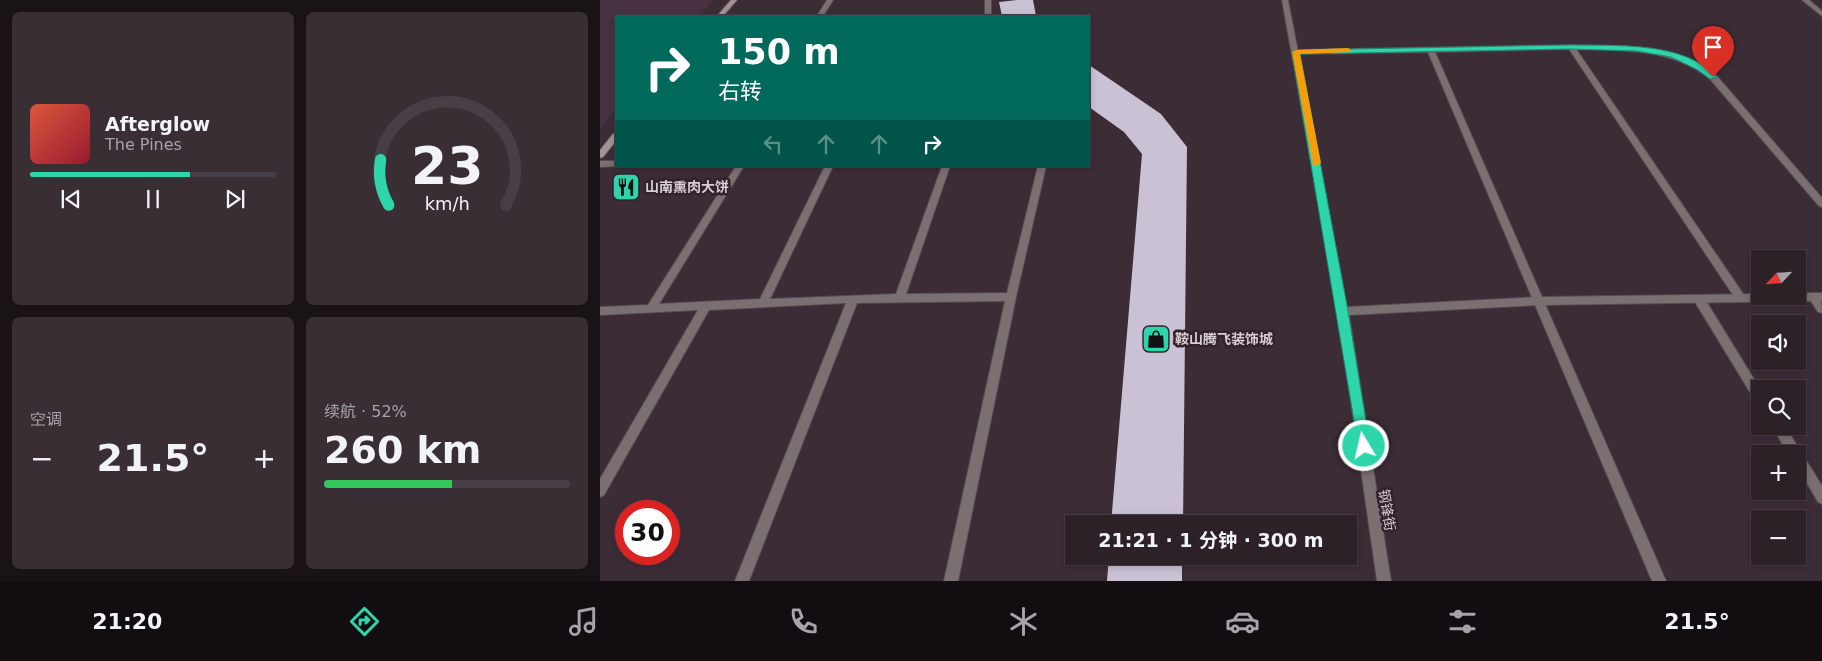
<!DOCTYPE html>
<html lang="zh">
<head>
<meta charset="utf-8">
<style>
  :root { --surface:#2d2128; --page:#392e34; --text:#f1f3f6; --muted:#a7a3a8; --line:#483e45; --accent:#2ed4aa }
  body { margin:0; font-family:"DejaVu Sans","Noto Sans SC",sans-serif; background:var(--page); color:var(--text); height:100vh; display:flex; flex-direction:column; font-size:19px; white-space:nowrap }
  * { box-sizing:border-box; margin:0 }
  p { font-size:16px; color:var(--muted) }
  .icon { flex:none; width:28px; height:28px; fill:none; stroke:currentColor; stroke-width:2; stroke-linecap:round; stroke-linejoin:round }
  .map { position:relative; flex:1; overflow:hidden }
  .details { display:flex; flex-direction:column; gap:12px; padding:12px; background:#191216; width:600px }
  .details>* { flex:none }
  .top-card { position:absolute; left:15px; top:15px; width:475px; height:152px; border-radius:0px; box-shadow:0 2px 8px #0003,0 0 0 1px var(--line); background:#00695c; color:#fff; overflow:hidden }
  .needle { width:32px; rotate:245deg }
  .fabs { position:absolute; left:1151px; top:250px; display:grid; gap:10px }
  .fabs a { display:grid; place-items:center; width:55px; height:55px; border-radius:0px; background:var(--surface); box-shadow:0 2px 8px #0003,0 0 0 1px var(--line); font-size:25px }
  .speed { position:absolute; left:15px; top:500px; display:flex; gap:10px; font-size:25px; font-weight:700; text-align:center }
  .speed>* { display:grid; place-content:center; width:65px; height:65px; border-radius:50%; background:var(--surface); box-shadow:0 2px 8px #0003,0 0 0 1px var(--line); line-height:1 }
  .speed .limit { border:8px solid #d22; background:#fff; color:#111 }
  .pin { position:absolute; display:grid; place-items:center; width:42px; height:42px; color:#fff; margin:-51px -21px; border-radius:50% 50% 50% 0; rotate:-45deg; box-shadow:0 0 5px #0007 }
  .pin .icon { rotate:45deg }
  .me { position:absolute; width:55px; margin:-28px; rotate:351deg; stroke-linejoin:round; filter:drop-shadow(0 0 4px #0008) }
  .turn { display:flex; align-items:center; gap:18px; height:105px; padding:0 20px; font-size:22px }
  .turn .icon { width:65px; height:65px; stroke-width:2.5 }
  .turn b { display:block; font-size:35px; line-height:42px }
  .lanes { display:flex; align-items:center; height:48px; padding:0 20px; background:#0003; justify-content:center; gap:25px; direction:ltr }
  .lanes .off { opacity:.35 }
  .big { font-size:38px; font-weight:700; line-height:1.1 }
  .details .tile { flex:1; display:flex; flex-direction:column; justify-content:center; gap:8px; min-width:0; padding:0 18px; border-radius:8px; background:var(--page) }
  .details .dial { align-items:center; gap:0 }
  .dial svg { height:130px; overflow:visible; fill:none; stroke:var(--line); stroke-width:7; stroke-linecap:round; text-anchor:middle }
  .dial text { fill:var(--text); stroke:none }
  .song { display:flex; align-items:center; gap:15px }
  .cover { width:60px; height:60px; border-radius:8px; background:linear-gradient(135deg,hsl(10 70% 55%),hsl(350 70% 35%)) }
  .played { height:5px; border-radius:2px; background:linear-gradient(90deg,var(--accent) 65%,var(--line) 65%) }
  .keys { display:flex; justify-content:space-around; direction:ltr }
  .heat { display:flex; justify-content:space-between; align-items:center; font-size:28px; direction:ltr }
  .charge { height:8px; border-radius:4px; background:linear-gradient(90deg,#34c759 52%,var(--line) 0) }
  .details .tiles { flex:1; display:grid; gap:12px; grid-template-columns:repeat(2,1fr) }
  .trip { position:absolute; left:465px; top:515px; width:292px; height:50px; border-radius:0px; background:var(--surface); box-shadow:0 2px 8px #0003,0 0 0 1px var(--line); font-weight:700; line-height:50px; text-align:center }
  .tabs { display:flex; height:80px; justify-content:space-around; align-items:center; background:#120d10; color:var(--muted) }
  .tabs .icon { width:35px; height:35px }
  .tabs .selected { color:var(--accent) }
  .tabs b { font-size:22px; color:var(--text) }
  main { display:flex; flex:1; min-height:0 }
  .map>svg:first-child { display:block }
</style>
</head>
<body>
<main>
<section class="details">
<div class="tiles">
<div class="tile">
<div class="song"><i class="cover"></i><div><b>Afterglow</b><p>The Pines</p></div></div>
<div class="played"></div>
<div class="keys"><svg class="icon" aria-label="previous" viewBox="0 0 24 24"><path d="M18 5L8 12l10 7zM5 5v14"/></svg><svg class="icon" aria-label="pause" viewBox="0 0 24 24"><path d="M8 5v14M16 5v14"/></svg><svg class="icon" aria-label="next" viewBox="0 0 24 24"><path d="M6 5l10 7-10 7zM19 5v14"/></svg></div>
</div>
<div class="tile dial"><svg viewBox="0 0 100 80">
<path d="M14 69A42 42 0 1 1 86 69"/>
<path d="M14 69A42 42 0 0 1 9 41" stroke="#2ed4aa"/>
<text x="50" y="56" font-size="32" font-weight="700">23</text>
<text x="50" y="72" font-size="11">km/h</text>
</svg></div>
<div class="tile"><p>空调</p>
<div class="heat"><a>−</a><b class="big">21.5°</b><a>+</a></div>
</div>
<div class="tile"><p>续航 · 52%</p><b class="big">260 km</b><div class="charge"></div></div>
</div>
</section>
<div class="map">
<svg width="1222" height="581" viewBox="0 0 1222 581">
  <rect width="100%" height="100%" fill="#3c2c36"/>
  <!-- built -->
  <path fill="#483140" d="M0 0H113L99 16H16V110L0 128Z"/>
  <!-- building -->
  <path fill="#cac1d4" d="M417 0H433L436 16H402L399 2Z
    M489 65 561 114 587 147 583 524H511L542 154 524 132 489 107Z
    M509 556H582V581H507Z"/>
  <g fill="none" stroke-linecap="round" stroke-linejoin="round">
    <!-- lane casing -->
    <g stroke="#584952" stroke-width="2">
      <path id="lane" d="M227 0H233L223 16H217Z
        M385 0H391V16H385Z
        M971 45C1023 46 1071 42 1116 75L1222 198V207L1219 206 1110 79C1069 47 1025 51 976 49L1146 298 1145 301H1137L969 49 835 52 1066 581H1052L828 52 696 54 692 52 696 50Z
        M0 161H16V166H18L0 167Z
        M136 166H144L59 304 160 299 225 166H233L170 299 296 294 342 166H350L306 294 407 293 438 166H446L416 297 358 581H344L405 301 257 303 149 581H135L246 303 109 310 4 495 0 497V479L98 310 0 315V307L48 305Z
        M1213 293C1222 296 1222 305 1222 313L1218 312 1208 297 1209 294Z
        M1099 295 1103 296 1160 389V403L1156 402 1095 302 1094 299 1095 296Z
        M1172 426H1185L1222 486V504L1218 502 1198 468V454H1188Z"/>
    </g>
    <!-- street casing -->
    <g stroke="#584952" stroke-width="2">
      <path id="street" d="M682 0H688L747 307 939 297 1160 294V296H1198V293H1222V301L939 305 749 315 791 581H777L738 311Z
        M1202 0H1209L1222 11V16Z"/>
    </g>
    <!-- secondary casing -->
    <g stroke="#584952" stroke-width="2">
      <path id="secondary" d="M131 0H137L123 16H117Z
        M13 134H16V141L3 157 0 158V150Z"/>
    </g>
    <!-- lane -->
    <use href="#lane" fill="#7b7071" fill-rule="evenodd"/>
    <!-- street -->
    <use href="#street" fill="#7b7071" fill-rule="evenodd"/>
    <!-- secondary -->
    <use href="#secondary" fill="#a39394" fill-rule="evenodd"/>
  </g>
  <!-- route -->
  <path fill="#2ed4aa" stroke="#1e8a6e" d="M971 45C1016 46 1084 41 1117 77L1110 79 1098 70 1071 57 1036 51 971 49 700 54 748 311 770 446 768 450 764 452 759 450 692 52 696 50Z"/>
  <!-- slow -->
  <path fill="#f59e0b" d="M748 48 752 51 751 52 700 54 721 163 716 166 713 165 692 52 696 50Z"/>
  <!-- icons -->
  <defs>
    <g id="restaurant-square" transform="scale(1.4375)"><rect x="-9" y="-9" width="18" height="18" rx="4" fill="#2ed4aa" stroke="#32222c"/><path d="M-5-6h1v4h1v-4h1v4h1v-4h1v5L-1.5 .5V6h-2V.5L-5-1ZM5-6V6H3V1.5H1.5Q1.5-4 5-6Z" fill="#111"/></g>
    <g id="shop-square" transform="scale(1.4375)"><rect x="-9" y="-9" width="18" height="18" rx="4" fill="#2ed4aa" stroke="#32222c"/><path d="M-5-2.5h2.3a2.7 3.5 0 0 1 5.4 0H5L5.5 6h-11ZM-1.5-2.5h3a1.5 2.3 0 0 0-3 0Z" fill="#111"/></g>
  </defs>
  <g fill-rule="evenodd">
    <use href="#restaurant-square" x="26" y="187"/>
    <use href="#shop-square" x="556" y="339"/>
  </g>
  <g text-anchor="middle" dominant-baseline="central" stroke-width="5" stroke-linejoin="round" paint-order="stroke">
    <!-- poi labels -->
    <g font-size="14" font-weight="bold" fill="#d8cdd4" stroke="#32222c" text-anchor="start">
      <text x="45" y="187">山南熏肉大饼</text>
      <text x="575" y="339">鞍山腾飞装饰城</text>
    </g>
    <!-- street labels -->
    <g font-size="14" fill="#d8cdd4" stroke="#32222c">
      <text transform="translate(787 510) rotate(81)">钢锋街</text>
    </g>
  </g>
</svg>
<div class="fabs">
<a><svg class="needle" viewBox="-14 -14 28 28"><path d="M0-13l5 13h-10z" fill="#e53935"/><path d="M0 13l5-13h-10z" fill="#a7a3a8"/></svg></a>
<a><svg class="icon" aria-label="sound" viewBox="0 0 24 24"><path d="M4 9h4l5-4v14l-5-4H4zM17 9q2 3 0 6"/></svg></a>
<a><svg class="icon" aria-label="search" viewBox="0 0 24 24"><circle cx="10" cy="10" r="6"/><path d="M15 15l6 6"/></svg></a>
<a>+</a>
<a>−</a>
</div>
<div class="speed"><div class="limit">30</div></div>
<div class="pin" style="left:1113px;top:77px;background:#d93025"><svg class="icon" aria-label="arrive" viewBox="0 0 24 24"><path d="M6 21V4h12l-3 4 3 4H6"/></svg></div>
<svg class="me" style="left:764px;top:446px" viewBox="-20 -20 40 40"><circle r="17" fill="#2ed4aa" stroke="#fff" stroke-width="3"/><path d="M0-11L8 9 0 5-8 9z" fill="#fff"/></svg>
<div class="trip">21:21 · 1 分钟 · 300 m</div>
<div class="top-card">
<div class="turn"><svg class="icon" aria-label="right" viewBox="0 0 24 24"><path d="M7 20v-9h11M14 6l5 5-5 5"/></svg><div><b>150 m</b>右转</div></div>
<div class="lanes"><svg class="icon off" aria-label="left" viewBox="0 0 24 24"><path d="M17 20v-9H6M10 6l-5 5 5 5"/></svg><svg class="icon off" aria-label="ahead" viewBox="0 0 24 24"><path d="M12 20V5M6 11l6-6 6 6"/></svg><svg class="icon off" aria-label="ahead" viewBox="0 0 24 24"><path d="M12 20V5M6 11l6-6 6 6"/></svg><svg class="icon" aria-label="right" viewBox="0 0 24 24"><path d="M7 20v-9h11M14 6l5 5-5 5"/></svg></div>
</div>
</div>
</main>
<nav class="tabs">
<b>21:20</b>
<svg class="icon selected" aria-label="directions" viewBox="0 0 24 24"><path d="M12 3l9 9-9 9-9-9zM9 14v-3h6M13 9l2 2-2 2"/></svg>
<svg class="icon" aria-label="music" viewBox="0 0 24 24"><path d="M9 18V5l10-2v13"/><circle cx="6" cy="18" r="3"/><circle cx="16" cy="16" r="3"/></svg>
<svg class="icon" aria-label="phone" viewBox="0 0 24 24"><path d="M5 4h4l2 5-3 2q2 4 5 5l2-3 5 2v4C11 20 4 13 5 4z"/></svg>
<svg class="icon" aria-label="climate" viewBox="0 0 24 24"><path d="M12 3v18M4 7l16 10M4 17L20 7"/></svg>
<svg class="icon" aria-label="car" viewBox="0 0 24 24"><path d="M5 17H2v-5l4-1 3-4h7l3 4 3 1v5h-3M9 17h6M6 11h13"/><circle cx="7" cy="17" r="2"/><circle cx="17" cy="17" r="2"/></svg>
<svg class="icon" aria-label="filters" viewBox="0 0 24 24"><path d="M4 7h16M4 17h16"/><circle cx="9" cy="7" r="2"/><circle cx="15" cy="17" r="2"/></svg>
<b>21.5°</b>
</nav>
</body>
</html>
